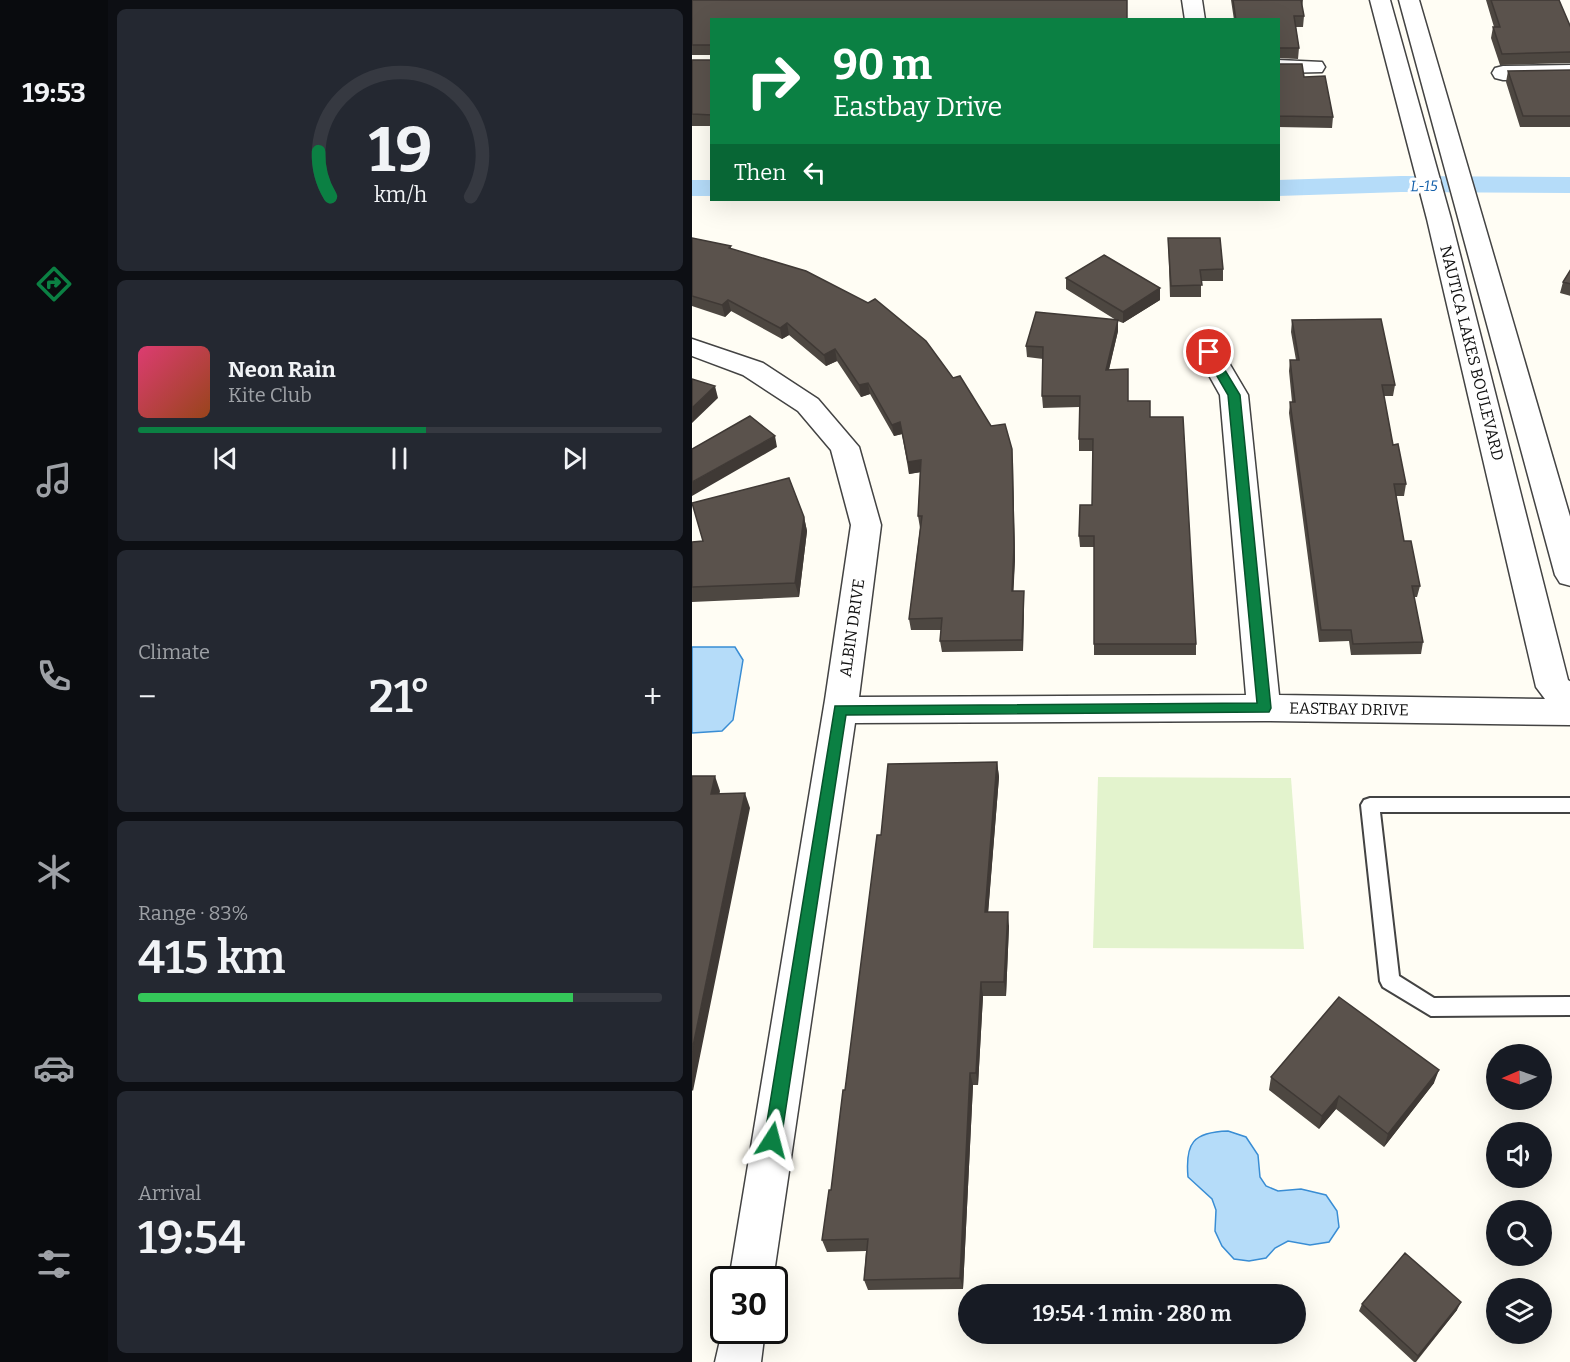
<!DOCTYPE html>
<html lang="en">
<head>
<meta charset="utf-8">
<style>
  :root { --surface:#171b24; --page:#242831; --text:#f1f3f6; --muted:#9ea1a6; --line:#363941; --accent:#0b8043 }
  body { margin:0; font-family:Bitter,serif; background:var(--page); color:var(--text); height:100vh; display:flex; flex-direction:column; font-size:22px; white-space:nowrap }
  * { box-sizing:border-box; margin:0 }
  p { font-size:20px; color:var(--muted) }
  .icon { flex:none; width:33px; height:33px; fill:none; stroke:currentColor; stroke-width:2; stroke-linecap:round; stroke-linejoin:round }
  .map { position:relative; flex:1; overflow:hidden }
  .drawer { display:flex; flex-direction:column; gap:9px; padding:9px; background:#0d0f14; width:584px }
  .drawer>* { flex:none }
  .banner { position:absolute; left:18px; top:18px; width:570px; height:183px; border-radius:0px; box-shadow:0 6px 24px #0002; background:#0b8043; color:#fff; overflow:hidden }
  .needle { width:39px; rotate:268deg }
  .fabs { position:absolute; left:794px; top:1044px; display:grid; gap:12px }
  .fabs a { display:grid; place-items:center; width:66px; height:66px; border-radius:50%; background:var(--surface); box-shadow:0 6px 24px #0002; font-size:30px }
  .speed { position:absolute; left:18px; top:1266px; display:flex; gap:12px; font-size:30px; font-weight:700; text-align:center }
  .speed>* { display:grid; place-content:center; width:78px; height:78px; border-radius:50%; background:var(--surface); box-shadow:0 6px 24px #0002; line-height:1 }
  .speed .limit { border:3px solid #111; border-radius:9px; background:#fff; color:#111 }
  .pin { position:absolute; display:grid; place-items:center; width:51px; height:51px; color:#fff; margin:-26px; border:3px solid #fff; border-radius:50%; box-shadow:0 2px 6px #0007 }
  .me { position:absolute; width:66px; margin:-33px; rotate:9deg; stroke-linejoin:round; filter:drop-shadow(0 0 4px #0008) }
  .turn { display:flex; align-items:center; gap:21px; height:126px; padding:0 24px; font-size:27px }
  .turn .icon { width:78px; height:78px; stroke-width:2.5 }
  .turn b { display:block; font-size:42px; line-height:51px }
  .then { display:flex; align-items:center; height:57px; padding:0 24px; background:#0003; gap:12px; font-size:22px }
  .big { font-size:45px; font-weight:600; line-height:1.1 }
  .drawer .widget { flex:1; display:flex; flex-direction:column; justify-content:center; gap:9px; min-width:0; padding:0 21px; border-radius:9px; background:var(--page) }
  .drawer .dial { align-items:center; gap:0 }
  .dial svg { height:156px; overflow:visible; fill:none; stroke:var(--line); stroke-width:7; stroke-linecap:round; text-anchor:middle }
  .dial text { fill:var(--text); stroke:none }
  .song { display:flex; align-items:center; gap:18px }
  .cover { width:72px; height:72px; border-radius:9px; background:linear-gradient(135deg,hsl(340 70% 55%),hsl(20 70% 35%)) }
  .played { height:6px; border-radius:3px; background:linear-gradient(90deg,var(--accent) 55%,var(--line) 55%) }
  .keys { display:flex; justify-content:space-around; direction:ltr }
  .heat { display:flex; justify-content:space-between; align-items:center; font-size:33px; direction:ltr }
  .charge { height:9px; border-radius:4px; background:linear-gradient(90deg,#34c759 83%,var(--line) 0) }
  .trip { position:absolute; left:266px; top:1284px; width:348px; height:60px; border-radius:30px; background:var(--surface); box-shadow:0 6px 24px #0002; font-weight:600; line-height:60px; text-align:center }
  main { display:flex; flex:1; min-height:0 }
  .dock { display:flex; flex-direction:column; width:108px; justify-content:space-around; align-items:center; background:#090b0e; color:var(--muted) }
  .dock .icon { width:42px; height:42px }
  .dock .on { color:var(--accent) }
  .dock b { font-size:27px; color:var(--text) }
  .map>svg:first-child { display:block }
</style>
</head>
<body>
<main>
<nav class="dock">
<b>19:53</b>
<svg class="icon on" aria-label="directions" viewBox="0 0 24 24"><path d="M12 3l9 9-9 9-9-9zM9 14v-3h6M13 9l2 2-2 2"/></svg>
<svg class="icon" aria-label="music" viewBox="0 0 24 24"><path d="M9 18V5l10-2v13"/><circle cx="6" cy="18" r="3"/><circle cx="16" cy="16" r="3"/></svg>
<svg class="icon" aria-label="phone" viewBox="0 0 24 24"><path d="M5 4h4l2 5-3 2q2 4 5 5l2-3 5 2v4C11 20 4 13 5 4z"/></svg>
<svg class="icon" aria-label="climate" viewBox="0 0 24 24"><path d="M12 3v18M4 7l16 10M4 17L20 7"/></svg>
<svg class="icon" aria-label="car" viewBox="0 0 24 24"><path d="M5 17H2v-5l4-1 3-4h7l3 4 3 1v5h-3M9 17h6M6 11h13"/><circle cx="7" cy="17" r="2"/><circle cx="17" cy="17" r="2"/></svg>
<svg class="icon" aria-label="filters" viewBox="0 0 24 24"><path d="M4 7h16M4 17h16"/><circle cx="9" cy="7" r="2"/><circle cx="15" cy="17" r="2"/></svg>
</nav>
<section class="drawer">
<div class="widget dial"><svg viewBox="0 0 100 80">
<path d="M14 69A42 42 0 1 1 86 69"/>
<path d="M14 69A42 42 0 0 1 8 46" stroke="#0b8043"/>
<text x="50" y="56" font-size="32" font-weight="700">19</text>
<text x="50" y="72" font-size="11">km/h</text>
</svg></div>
<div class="widget">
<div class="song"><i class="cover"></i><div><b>Neon Rain</b><p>Kite Club</p></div></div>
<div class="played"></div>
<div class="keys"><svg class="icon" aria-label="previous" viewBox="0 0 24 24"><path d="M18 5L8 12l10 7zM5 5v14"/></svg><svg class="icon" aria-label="pause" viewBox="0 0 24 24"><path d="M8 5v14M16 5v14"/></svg><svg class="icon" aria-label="next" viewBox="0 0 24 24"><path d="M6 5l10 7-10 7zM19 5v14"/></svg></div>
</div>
<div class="widget"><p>Climate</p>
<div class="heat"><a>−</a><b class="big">21°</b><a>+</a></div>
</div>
<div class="widget"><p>Range · 83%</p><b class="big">415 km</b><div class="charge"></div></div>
<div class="widget"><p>Arrival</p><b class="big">19:54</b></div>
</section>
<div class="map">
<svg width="879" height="1362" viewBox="0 0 879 1362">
  <rect width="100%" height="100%" fill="#fffdf4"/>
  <!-- pitch -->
  <path fill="#e3f3cd" d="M406 777 599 778 612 949 401 948Z"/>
  <!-- water -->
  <path fill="#b5dcf9" stroke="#398dd4" stroke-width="1.5" d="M0 647H43L51 660 41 720 30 731 0 733Z
    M536 1131 554 1137 566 1155 568 1177 574 1186 586 1191 609 1189 634 1195 645 1211 647 1227 637 1242 618 1245 596 1241 583 1248 574 1258 557 1261 542 1259 530 1246 523 1231 524 1210 520 1199 496 1177C493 1143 501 1132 536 1131Z"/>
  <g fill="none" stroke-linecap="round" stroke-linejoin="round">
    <!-- canal -->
    <path fill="#b5dcf9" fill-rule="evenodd" d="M709 176 879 177V193L709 192 586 196V180Z
      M0 180H20V196H0Z"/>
    <!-- lane casing -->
    <g stroke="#434343" stroke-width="4">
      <path id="lane" d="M678 798H879V812H688L707 976 742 998 879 997V1015L739 1016 691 987 688 981 669 805 672 800Z"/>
    </g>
    <!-- street casing -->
    <g stroke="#434343" stroke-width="3">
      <path id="street" d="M490 0H510L513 20H493Z
        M678 0H698L759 219 876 680 879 682V725L572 721 163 723 81 1280H37L133 700 159 525 139 450 106 411 51 375 0 356V339L71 363 126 399 167 447 189 525 167 697 554 695 528 395 504 352 507 346 517 344 527 346 556 395 587 695 853 699 844 687 735 219Z
        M707 0H727L879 520V586L868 583 863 575Z
        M586 60 630 62 633 67 630 72 586 73Z
        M879 65V79L811 80 803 78 800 73 803 68 811 66Z
        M32 1323V1330H73L69 1362H23Z"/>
    </g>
    <!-- lane -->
    <use href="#lane" fill="#fff" fill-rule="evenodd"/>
    <!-- street -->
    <use href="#street" fill="#fff" fill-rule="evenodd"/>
  </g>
  <!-- wall -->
  <path fill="#4d4741" d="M0 0 20 20V126H0V60H19V55H0Z
    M539 0H611L610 8 612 16 611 27H604L607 48 606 59 586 58V20H542Z
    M794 0H867L879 28V63L808 65 799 38 801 27H802Z
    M586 64 612 77 641 117 640 128 586 127Z
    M879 70V127H828L814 82 816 71Z
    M0 238 39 246V249L321 460 323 559 321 591 332 603 331 651 250 652 248 641 249 630H219L217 619 228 528 226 516 228 472 217 474 210 434 202 436 178 394 169 397 145 361 134 366 97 335 90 339 39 311 33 317 0 306Z
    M476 238 531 269V281H509V297H478Z
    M879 269V296L868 293 871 282Z
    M374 278 468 300 431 323 426 321V331L417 370 436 401 458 417 504 644V655H402V547H388L387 536 400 505 401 451H387V407L351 408 350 396 351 359 335 357 334 346 424 320 374 289Z
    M600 320 703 385 701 396H692L701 445 714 484 712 496H704L712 541 728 586 725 597H722L731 642 729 654 659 655 657 641 627 642 597 413 598 402H600L597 371 598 360H604L599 332Z
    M112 517 115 531 107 597 0 602V542L11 541Z
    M305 762 307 777 296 912 317 926 314 996H291L286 1085H281L271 1289 176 1290 172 1280 174 1251 135 1252 130 1240 139 1190 153 1090Z
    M579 1077 742 1083 692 1147 644 1109 627 1129 577 1090Z
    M670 1304 765 1310 724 1362H722L667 1311Z"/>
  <!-- shaded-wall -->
  <path fill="#3f3935" d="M468 288V300L431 323V312Z
    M36 300 39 311 33 317 30 305Z
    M426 320V331L414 381V370Z
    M95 323 97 335 90 339 88 328Z
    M143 349 145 361 134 366 132 355Z
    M176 383 178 394 169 397 167 385Z
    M23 386 26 398 0 423V408Z
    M208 422 210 434 202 436 200 425Z
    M83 436 85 447 0 496V482Z
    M320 449 323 559 321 603 320 591Z
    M229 460 230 472 217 474 216 462Z
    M112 517 115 531 107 597 103 583Z
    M332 591V603L331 651 330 640Z
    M305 762 307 777 295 927 293 912Z
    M23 776 28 791 25 809 19 794Z
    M53 793 58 808 1 1091 0 1090V1051Z
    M316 912 317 926 314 996 312 982Z
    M289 982 291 996 286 1085 284 1073Z
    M747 1070 742 1083 692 1147 696 1134Z
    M278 1073 281 1085 271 1289 268 1278Z
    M647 1096 644 1109 627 1129 630 1116Z
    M769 1302 765 1310 723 1362 726 1356Z"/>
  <!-- building -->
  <path fill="#5a524c" stroke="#3f3935" stroke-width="1.5" d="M0 0H435V20H20V115L0 114V60H19V45H0Z
    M541 0H609L612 16H602L607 48H586V20H544Z
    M799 0H867L879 28V52L810 54 801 27H808Z
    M586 64H610L612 77 633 76 641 117 586 116Z
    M879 70V116H831L816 71Z
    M0 238 39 246 37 248 114 271 176 303 183 299 234 341 261 378 268 376 299 426 313 424 320 449 322 547 320 591H332L330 640 248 641 250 618 217 619 230 516H226L229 460 216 462 208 422 200 425 176 383 167 385 143 349 132 355 95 323 88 328 36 300 30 305 0 296Z
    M476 238H528L531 269 508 270 510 285 479 286Z
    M412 255 468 288 431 312 374 278Z
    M879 269V284L871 282Z
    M344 312 426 320 414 370 436 369V401H458V417H491L504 644H402V536H387L388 505H400L401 439H387L388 396H350L351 347 334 346Z
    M689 319 703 385H690L701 445 706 444 714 484H702L712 541H719L728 586H720L731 642 661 644 659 630H629L598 402H603L598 360H607L600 320Z
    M0 379 23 386 0 408Z
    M58 416 83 436 0 482V449Z
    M97 478 112 517 103 583 0 587V542L11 541 0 503Z
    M305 762 293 912H316L312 982H289L284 1073H278L268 1278 172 1280 176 1239 130 1240 137 1190H139L151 1090H153L185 835H189L196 764Z
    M0 776H23L19 794 53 793 0 1051Z
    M647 997 747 1070 696 1134 647 1096 630 1116 579 1077Z
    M713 1253 769 1302 726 1356 670 1304Z"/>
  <!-- route -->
  <path fill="#0b8043" stroke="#07532c" stroke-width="1.5" d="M517 348 522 352 548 395 579 708 577 712 154 715 89 1140 86 1146 80 1149 74 1146 72 1140 143 706 565 703 536 395 511 352Z"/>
  <g text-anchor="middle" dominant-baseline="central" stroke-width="6" stroke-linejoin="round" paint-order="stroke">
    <!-- far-water labels -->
    <g font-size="15" font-style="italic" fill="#125faa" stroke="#fff">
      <text transform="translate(732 186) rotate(-1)">L-15</text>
    </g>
    <!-- street labels -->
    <g font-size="16" fill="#101010" stroke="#fff">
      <text transform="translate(780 353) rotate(76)">NAUTICA LAKES BOULEVARD</text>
      <text transform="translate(160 628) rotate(-82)">ALBIN DRIVE</text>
      <text transform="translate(657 709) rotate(1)">EASTBAY DRIVE</text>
    </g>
  </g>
</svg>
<div class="fabs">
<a><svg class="needle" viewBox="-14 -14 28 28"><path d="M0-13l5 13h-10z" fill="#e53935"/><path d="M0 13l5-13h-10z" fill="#9ea1a6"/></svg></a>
<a><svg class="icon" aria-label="sound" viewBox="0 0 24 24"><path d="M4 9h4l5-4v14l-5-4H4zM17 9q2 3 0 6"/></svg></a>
<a><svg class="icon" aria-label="search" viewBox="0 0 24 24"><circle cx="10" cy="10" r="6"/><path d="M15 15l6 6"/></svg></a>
<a><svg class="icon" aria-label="layers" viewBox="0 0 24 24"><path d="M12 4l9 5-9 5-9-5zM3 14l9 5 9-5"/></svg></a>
</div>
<div class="speed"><div class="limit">30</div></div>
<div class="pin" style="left:517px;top:352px;background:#d93025"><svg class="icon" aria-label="arrive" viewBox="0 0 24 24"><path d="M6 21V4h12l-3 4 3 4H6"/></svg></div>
<svg class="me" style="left:80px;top:1140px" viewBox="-20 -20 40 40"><path d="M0-17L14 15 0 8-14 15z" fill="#0b8043" stroke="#fff" stroke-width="4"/></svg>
<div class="trip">19:54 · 1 min · 280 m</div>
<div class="banner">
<div class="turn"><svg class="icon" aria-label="right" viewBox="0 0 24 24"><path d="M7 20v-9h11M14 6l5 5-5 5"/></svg><div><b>90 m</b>Eastbay Drive</div></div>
<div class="then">Then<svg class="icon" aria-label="left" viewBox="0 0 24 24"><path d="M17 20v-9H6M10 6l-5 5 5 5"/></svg></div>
</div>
</div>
</main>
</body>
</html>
